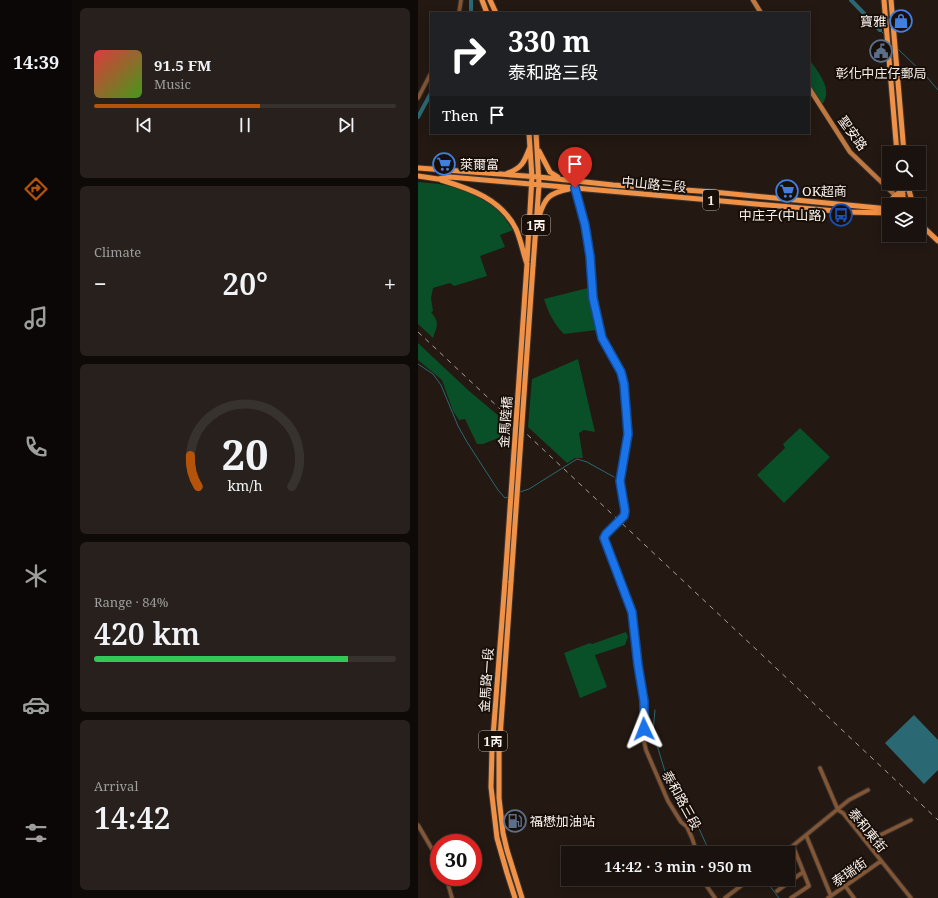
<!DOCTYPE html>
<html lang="en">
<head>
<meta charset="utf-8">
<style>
  :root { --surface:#1a120e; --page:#27201c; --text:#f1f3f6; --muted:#9f9e9e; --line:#38322e; --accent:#b45309 }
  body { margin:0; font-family:"Noto Serif","Noto Sans TC",serif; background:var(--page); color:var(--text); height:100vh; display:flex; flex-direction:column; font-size:15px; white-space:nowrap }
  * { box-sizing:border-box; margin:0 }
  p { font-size:13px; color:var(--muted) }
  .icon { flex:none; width:22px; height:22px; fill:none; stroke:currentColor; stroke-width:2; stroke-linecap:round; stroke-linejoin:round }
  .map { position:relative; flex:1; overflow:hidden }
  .drawer { display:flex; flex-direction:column; gap:8px; padding:8px; background:#0e0a08; width:346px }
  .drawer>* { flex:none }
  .banner { position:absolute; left:12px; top:12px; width:380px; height:122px; border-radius:0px; box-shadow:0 2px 10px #0003,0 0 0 1px var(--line); background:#202124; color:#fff; overflow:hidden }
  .controls { position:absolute; left:464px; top:146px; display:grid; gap:8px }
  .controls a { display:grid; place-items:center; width:44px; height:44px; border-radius:0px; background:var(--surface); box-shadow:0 2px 10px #0003,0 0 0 1px var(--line); font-size:20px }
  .speed { position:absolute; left:12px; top:834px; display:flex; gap:8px; font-size:20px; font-weight:700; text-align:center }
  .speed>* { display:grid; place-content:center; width:52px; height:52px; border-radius:50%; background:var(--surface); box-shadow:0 2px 10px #0003,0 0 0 1px var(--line); line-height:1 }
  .speed .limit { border:6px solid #d22; background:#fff; color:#111 }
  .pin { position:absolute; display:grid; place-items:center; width:34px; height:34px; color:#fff; margin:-41px -17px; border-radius:50% 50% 50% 0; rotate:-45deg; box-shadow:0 0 4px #0007 }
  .pin .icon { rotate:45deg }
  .me { position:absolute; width:44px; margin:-22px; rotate:358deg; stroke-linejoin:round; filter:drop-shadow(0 0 3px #0008) }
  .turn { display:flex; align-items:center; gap:14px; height:84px; padding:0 12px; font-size:18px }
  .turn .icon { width:52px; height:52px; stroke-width:2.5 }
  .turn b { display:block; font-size:28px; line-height:34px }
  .then { display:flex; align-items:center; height:38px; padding:0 12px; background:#0003; gap:8px; font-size:15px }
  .big { font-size:30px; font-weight:600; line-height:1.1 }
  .drawer .tile { flex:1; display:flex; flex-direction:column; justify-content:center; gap:6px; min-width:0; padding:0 14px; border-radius:6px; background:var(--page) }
  .drawer .dial { align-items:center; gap:0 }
  .dial svg { height:104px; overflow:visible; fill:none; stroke:var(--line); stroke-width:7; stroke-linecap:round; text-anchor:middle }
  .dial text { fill:var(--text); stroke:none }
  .song { display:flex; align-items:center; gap:12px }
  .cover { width:48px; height:48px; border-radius:6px; background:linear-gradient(135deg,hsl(0 70% 55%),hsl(100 70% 35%)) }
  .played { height:4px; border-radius:2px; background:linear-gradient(90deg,var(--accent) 55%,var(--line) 55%) }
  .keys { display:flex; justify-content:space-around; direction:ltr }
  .heat { display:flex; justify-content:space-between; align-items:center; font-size:22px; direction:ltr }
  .charge { height:6px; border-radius:3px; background:linear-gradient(90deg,#34c759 84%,var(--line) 0) }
  .trip { position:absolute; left:143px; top:846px; width:234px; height:40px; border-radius:0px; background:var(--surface); box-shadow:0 2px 10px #0003,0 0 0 1px var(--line); font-weight:600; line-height:40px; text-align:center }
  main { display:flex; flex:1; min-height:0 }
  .dock { display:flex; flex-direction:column; width:72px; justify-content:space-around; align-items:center; background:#0a0706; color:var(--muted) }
  .dock .icon { width:28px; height:28px }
  .dock .current { color:var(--accent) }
  .dock b { font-size:18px; color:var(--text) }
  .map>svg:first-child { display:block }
</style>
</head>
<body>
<main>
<nav class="dock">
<b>14:39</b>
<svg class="icon current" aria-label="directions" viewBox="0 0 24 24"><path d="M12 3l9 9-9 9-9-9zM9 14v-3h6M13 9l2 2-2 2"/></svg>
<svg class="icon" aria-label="music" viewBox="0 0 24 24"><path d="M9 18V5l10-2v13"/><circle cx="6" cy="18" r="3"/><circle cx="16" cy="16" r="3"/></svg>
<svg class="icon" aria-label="phone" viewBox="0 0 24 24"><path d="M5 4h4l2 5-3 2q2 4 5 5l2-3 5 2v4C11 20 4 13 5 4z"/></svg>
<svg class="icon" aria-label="climate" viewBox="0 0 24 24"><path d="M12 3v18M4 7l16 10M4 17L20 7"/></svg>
<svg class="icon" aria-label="car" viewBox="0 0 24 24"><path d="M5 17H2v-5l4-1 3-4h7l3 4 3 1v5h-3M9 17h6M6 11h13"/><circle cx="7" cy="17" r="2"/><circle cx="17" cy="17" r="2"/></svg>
<svg class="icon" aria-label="filters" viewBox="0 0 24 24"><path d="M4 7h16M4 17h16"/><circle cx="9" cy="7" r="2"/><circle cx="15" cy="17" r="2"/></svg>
</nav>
<section class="drawer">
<div class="tile">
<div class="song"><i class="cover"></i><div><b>91.5 FM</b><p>Music</p></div></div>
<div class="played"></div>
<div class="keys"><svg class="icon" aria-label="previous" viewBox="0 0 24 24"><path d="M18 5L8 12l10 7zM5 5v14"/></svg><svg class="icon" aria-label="pause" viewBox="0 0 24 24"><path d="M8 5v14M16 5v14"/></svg><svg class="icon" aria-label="next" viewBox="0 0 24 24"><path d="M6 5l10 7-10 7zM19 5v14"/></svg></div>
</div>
<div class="tile"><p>Climate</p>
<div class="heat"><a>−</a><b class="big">20°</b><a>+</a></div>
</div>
<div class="tile dial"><svg viewBox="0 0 100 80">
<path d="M14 69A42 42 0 1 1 86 69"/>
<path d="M14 69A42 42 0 0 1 8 45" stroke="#b45309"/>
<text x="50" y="56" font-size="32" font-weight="700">20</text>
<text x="50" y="72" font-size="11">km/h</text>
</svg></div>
<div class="tile"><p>Range · 84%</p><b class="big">420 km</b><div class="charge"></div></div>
<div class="tile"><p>Arrival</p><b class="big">14:42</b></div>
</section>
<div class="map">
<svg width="520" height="898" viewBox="0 0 520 898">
  <rect width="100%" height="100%" fill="#231812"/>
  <!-- green -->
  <path fill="#094f28" d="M391 59C400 72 417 91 403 105L391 88Z
    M0 182C30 184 58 188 80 210 86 216 90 224 95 230L82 235 87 247 62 256 69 276 36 286 32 283 15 288 13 298 15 311 13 312C22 323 19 326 15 338L0 324Z
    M170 288 179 330 146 334C136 324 130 312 126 299Z
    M0 343 50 390 95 428 93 433 65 444H59L47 419 41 420 35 411 24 380 0 360Z
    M160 359 177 432 166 430 161 433 165 458H157L149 463 110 427 114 379Z
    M382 428 412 457 366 503 339 475 367 448 365 444Z
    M208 632 210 637 207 645 177 655 189 687 162 698 146 653 172 643 174 644Z"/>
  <!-- water -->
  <path fill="#2a6973" d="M496 715 520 740V770L506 784 467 743Z"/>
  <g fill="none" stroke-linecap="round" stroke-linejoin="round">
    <!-- stream -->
    <path stroke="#2a6973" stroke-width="1" d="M462 30 467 35
      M480 49 508 76 520 90
      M0 364 15 374 23 385 40 426 49 442 80 490 87 498 90 497
      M102 492 111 489 159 459 169 462 196 477
      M237 710 235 732 249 778 259 797 275 815 292 853
      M340 879 351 885 361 898"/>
    <!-- canal -->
    <path stroke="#2a6973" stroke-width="4" d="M433 0 462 30
      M53 13V0
      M0 117 13 93"/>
    <!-- street casing -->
    <g stroke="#3d322c" stroke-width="5.5">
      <path id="street" d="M41 13 43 0
        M0 98 13 73
        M158 181 157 188 167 225 172 256 175 298 184 337 203 372 206 384 210 434 202 481 207 511 206 515 188 534 186 538 214 612 219 665 226 701V741L228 750 250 801 263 822 269 827 274 838 279 853
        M402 768 420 810
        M420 810 425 813 493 898
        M0 825 21 861
        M388 835 413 896
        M448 842 493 820
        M366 853 431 800 450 790
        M28 877 34 898
        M286 879 288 885 297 898
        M428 887 436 898
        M359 891 385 872
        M307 898 332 879
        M373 898 391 886 375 846
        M410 898 463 861"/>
    </g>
    <!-- secondary casing -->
    <g stroke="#3d322c" stroke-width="6">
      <path id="secondary" d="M335 0 343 13
        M391 88 432 152 480 198"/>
    </g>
    <!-- primary casing -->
    <g stroke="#3d322c" stroke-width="7">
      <path id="primary" d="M64 0 69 13
        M72 0 78 13
        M466 0 479 153
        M473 0 486 153
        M121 151 132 172 140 177
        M0 168 121 177 195 185 295 192 471 209
        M88 174C104 168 106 163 112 147
        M0 176 20 179 32 177 429 212 471 213
        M23 180C53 189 83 199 98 229 103 240 105 253 109 264
        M482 183 487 205
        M489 183 495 205
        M476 205 485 194
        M468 211C469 201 480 192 489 188
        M121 216C127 198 131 193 151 189
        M501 223 520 241
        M109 261 114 177 111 133
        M115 266 121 185 118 133
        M87 581 74 750 73 787 79 838 89 873 97 898
        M93 581 81 752V798L85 833 89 850 104 898"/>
    </g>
    <!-- street -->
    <use href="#street" stroke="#835736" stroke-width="3.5"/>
    <!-- secondary -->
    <use href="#secondary" stroke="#c07841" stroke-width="4.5"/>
    <!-- primary -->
    <use href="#primary" stroke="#ef9147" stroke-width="5"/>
    <!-- rail -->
    <path stroke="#a9a09b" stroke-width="1" stroke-dasharray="5 5" stroke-linecap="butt" d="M0 332 520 820"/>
    <!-- primary-bridge casing -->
    <g stroke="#3d322c" stroke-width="7" stroke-linecap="butt">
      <path id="primary-bridge" d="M87 581 109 264
        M93 581 115 266"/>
    </g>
    <!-- primary-bridge -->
    <use href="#primary-bridge" stroke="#ef9147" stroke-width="5"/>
  </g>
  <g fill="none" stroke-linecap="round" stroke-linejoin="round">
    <!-- route casing -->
    <g stroke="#114b97" stroke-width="10">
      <path id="route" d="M157 188 167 225 172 256 175 298 184 338 203 372 206 384 210 434 202 481 207 511 206 516 188 534 186 538 214 612 220 665 226 701V729"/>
    </g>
    <!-- route -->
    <use href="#route" stroke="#1a73e8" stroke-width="7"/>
  </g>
  <!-- icons -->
  <defs>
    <g id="shop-ring" transform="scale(1.15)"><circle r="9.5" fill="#190f09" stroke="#3f7fe0" stroke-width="1.5"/><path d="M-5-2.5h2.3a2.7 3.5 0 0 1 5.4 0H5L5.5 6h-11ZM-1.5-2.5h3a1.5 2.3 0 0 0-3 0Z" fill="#3f7fe0"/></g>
    <g id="civic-ring" transform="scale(1.15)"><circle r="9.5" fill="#190f09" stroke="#5c6f8a" stroke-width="1.5"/><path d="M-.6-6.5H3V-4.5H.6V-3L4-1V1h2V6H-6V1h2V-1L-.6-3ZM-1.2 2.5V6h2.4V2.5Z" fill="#5c6f8a"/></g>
    <g id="supermarket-ring" transform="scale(1.15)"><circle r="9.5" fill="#190f09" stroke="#3f7fe0" stroke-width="1.5"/><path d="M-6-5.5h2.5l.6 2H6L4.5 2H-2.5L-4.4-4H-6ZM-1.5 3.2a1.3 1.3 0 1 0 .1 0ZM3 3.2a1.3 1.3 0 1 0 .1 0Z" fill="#3f7fe0"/></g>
    <g id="bus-ring" transform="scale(1.15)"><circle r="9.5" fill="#190f09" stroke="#1a4fb4" stroke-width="1.5"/><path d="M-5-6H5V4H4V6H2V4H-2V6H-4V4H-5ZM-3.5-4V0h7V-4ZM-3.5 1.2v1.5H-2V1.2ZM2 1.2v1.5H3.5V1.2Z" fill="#1a4fb4"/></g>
    <g id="fuel-ring" transform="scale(1.15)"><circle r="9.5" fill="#190f09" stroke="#5c6f8a" stroke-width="1.5"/><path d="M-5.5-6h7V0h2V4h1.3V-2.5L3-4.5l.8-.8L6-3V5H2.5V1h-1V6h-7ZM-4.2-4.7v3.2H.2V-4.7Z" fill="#5c6f8a"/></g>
  </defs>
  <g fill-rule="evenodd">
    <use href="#shop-ring" x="483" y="21"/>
    <use href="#civic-ring" x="463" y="51"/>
    <use href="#supermarket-ring" x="26" y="164"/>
    <use href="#supermarket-ring" x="369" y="191"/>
    <use href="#bus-ring" x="423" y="215"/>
    <use href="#fuel-ring" x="97" y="821"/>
  </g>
  <g text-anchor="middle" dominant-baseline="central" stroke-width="4" stroke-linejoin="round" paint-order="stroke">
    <!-- shield labels -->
    <g fill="#190f09" stroke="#b6aea9" stroke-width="1">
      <rect x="285" y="190" width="16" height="20" rx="3"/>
      <rect x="104" y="215" width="28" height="20" rx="3"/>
      <rect x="61" y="731" width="28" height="20" rx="3"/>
    </g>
    <g font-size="12" font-weight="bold" fill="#faf2ed">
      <text x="293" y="200">1</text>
      <text x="118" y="225">1丙</text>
      <text x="75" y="741">1丙</text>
    </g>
    <!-- poi labels -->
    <g font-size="13" fill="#faf2ed" stroke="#190f09" text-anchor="start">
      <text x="468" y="21" text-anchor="end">寶雅</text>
      <text x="463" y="73" text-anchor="middle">彰化中庄仔郵局</text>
      <text x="42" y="164">萊爾富</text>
      <text x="384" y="191">OK超商</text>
      <text x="408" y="215" text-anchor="end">中庄子(中山路)</text>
      <text x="112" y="821">福懋加油站</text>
    </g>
    <!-- street labels -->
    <g font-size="13" fill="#faf2ed" stroke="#190f09">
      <text transform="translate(435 133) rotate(54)">聖安路</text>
      <text transform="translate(236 184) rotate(5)">中山路三段</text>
      <text transform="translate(87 422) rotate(-86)">金馬陸橋</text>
      <text transform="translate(68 680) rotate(-86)">金馬路一段</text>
      <text transform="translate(264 800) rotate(61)">泰和路三段</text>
      <text transform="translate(450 830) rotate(51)">泰和東街</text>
      <text transform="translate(431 872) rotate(-35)">泰瑞街</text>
    </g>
  </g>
</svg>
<div class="controls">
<a><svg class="icon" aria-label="search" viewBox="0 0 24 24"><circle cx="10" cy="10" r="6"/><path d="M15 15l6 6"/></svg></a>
<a><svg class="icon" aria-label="layers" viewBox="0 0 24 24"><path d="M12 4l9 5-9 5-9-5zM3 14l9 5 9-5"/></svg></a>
</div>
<div class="speed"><div class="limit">30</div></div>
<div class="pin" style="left:157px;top:188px;background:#d93025"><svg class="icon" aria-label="arrive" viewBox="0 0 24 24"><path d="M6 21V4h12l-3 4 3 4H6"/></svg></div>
<svg class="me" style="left:226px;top:729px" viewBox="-20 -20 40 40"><path d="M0-17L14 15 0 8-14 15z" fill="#1a73e8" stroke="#fff" stroke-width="4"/></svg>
<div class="trip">14:42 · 3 min · 950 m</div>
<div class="banner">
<div class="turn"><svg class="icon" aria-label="right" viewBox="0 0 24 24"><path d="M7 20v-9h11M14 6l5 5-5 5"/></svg><div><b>330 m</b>泰和路三段</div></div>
<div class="then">Then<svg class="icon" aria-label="arrive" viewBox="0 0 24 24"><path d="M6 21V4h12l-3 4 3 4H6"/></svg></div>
</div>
</div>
</main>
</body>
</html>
